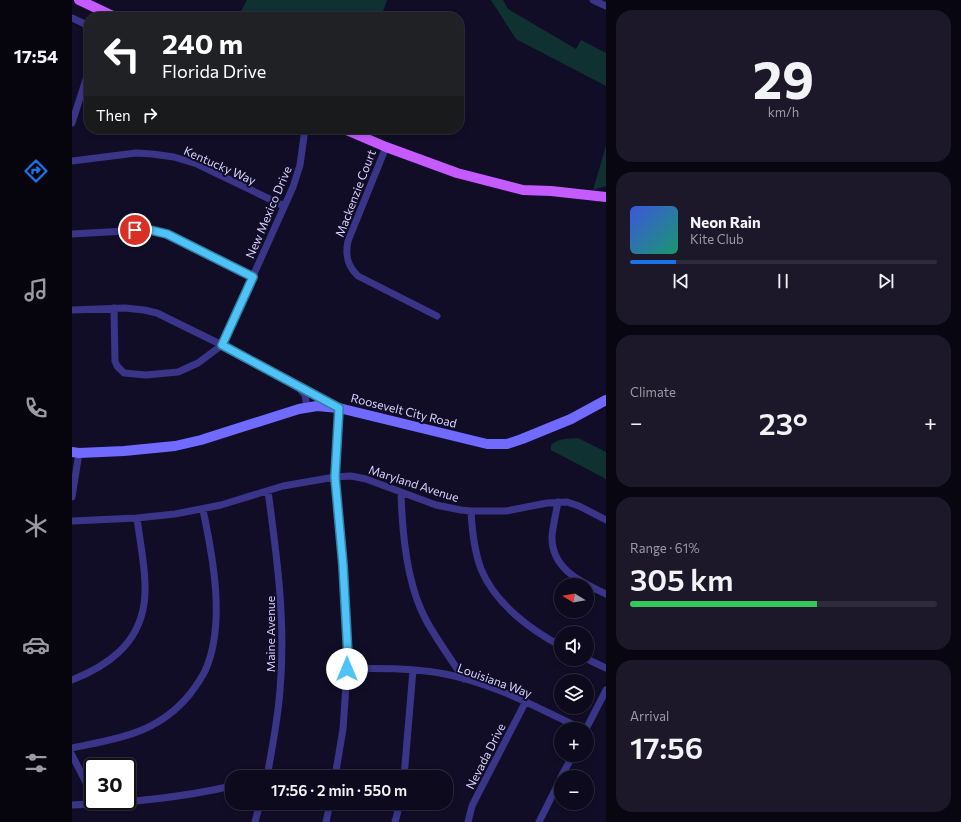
<!DOCTYPE html>
<html lang="en">
<head>
<meta charset="utf-8">
<style>
  :root { --surface:#0e0a1d; --page:#1c182a; --text:#f1f3f6; --muted:#9b9aa4; --line:#2e2b3b; --accent:#1a73e8 }
  body { margin:0; font-family:Commissioner,sans-serif; background:var(--page); color:var(--text); height:100vh; display:flex; flex-direction:column; font-size:15px; white-space:nowrap }
  * { box-sizing:border-box; margin:0 }
  p { font-size:13px; color:var(--muted) }
  .icon { flex:none; width:22px; height:22px; fill:none; stroke:currentColor; stroke-width:2; stroke-linecap:round; stroke-linejoin:round }
  .map { position:relative; flex:1; overflow:hidden }
  .side { display:flex; flex-direction:column; gap:10px; padding:10px; background:#080610; width:355px }
  .side>* { flex:none }
  .top-card { position:absolute; left:12px; top:12px; width:380px; height:122px; border-radius:16px; box-shadow:0 2px 6px #0003,0 0 0 1px var(--line); background:#202124; color:#fff; overflow:hidden }
  .needle { width:26px; rotate:281deg }
  .controls { position:absolute; left:482px; top:578px; display:grid; gap:8px }
  .controls a { display:grid; place-items:center; width:40px; height:40px; border-radius:50%; background:var(--surface); box-shadow:0 2px 6px #0003,0 0 0 1px var(--line); font-size:20px }
  .speed { position:absolute; left:12px; top:758px; display:flex; gap:8px; font-size:20px; font-weight:700; text-align:center }
  .speed>* { display:grid; place-content:center; width:52px; height:52px; border-radius:50%; background:var(--surface); box-shadow:0 2px 6px #0003,0 0 0 1px var(--line); line-height:1 }
  .speed .limit { border:2px solid #111; border-radius:6px; background:#fff; color:#111 }
  .pin { position:absolute; display:grid; place-items:center; width:34px; height:34px; color:#fff; margin:-17px; border:2px solid #fff; border-radius:50%; box-shadow:0 1px 4px #0007 }
  .me { position:absolute; width:44px; margin:-22px; rotate:0deg; stroke-linejoin:round; filter:drop-shadow(0 0 3px #0008) }
  .turn { display:flex; align-items:center; gap:14px; height:84px; padding:0 12px; font-size:18px }
  .turn .icon { width:52px; height:52px; stroke-width:2.5 }
  .turn b { display:block; font-size:28px; line-height:34px }
  .then { display:flex; align-items:center; height:38px; padding:0 12px; background:#0003; gap:8px; font-size:15px }
  .big { font-size:30px; font-weight:600; line-height:1.1 }
  .side .widget { flex:1; display:flex; flex-direction:column; justify-content:center; gap:6px; min-width:0; padding:0 14px; border-radius:16px; background:var(--page) }
  .side .dial { align-items:center; gap:0 }
  .dial b { font-size:52px; line-height:1 }
  .song { display:flex; align-items:center; gap:12px }
  .cover { width:48px; height:48px; border-radius:6px; background:linear-gradient(135deg,hsl(230 70% 55%),hsl(160 70% 35%)) }
  .played { height:4px; border-radius:2px; background:linear-gradient(90deg,var(--accent) 15%,var(--line) 15%) }
  .keys { display:flex; justify-content:space-around; direction:ltr }
  .heat { display:flex; justify-content:space-between; align-items:center; font-size:22px; direction:ltr }
  .charge { height:6px; border-radius:3px; background:linear-gradient(90deg,#34c759 61%,var(--line) 0) }
  .trip { position:absolute; left:153px; top:770px; width:228px; height:40px; border-radius:16px; background:var(--surface); box-shadow:0 2px 6px #0003,0 0 0 1px var(--line); font-weight:600; line-height:40px; text-align:center }
  main { display:flex; flex:1; min-height:0 }
  .menu { display:flex; flex-direction:column; width:72px; justify-content:space-around; align-items:center; background:#06040c; color:var(--muted) }
  .menu .icon { width:28px; height:28px }
  .menu .current { color:var(--accent) }
  .menu b { font-size:18px; color:var(--text) }
  .map>svg:first-child { display:block }
</style>
</head>
<body>
<main>
<nav class="menu">
<b>17:54</b>
<svg class="icon current" aria-label="directions" viewBox="0 0 24 24"><path d="M12 3l9 9-9 9-9-9zM9 14v-3h6M13 9l2 2-2 2"/></svg>
<svg class="icon" aria-label="music" viewBox="0 0 24 24"><path d="M9 18V5l10-2v13"/><circle cx="6" cy="18" r="3"/><circle cx="16" cy="16" r="3"/></svg>
<svg class="icon" aria-label="phone" viewBox="0 0 24 24"><path d="M5 4h4l2 5-3 2q2 4 5 5l2-3 5 2v4C11 20 4 13 5 4z"/></svg>
<svg class="icon" aria-label="climate" viewBox="0 0 24 24"><path d="M12 3v18M4 7l16 10M4 17L20 7"/></svg>
<svg class="icon" aria-label="car" viewBox="0 0 24 24"><path d="M5 17H2v-5l4-1 3-4h7l3 4 3 1v5h-3M9 17h6M6 11h13"/><circle cx="7" cy="17" r="2"/><circle cx="17" cy="17" r="2"/></svg>
<svg class="icon" aria-label="filters" viewBox="0 0 24 24"><path d="M4 7h16M4 17h16"/><circle cx="9" cy="7" r="2"/><circle cx="15" cy="17" r="2"/></svg>
</nav>
<div class="map">
<svg width="534" height="822" viewBox="0 0 534 822">
  <rect width="100%" height="100%" fill="#120d27"/>
  <!-- green -->
  <path fill="#103131" d="M175 0H315L309 17H166Z
    M419 0H431L436 9 504 49 509 40 534 53V86L444 39Z
    M534 146V186L521 190Z
    M506 438 534 452V479L479 450V445C486 438 496 439 506 438Z"/>
  <g fill="none" stroke-linecap="round" stroke-linejoin="round">
    <!-- street -->
    <path stroke="#3b3589" stroke-width="7" d="M521 0 534 6
      M0 18 17 26
      M0 123 17 70
      M314 147 276 241C273 255 275 266 286 276L365 316
      M0 161 64 153 80 154 102 157 125 164 212 206
      M0 234 71 230 84 231 103 238 181 277
      M42 308 43 361 45 366 52 373 74 375 106 372 126 363 150 345 221 187 228 165 233 129
      M0 310 53 308 72 310 85 313 150 345 267 408 263 477 271 565 276 656 271 729 263 777
      M227 388 233 395 235 407
      M329 492C330 531 335 585 354 620 365 640 379 659 392 679
      M0 497 7 453
      M486 502C484 513 481 525 480 536 479 569 509 582 534 594
      M399 511C400 531 402 550 409 569 423 603 457 629 489 646
      M0 521 65 518 103 514 149 505 211 486 263 477 279 476 294 479 364 505 389 510 399 511H434L475 503 495 502 507 506 534 520
      M515 659 534 668
      M275 669C308 668 341 668 373 674 421 683 466 708 510 729
      M0 680C35 666 66 645 72 604 76 580 68 543 65 518
      M514 729 534 690
      M0 748C23 743 49 739 70 730 89 722 105 710 118 694 124 686 129 679 133 671 154 625 141 557 131 510
      M0 755 21 796
      M195 777C200 748 206 719 208 690 214 623 205 557 196 491
      M332 777 341 670
      M489 777 501 755
      M0 805C54 803 108 798 160 786
      M183 822 188 803
      M254 822 258 803
      M323 822 328 803
      M396 822 400 806 405 796 454 701
      M467 822 489 778"/>
    <!-- secondary -->
    <path stroke="#716aff" stroke-width="10" d="M0 452 7 453 52 451 103 446 129 440 227 409 245 406 267 408 415 444H435L450 439 499 419 534 400"/>
    <!-- primary -->
    <path stroke="#c55aff" stroke-width="10" d="M7 0 43 17
      M272 129 314 147 385 173 451 190 479 191 534 197"/>
  </g>
  <g fill="none" stroke-linecap="round" stroke-linejoin="round">
    <!-- route casing -->
    <g stroke="#337fa1" stroke-width="10">
      <path id="route" d="M63 230H78L95 234 181 277 150 345 267 408 263 477 271 565 276 656 275 669"/>
    </g>
    <!-- route -->
    <use href="#route" stroke="#4fc3f7" stroke-width="7"/>
  </g>
  <g text-anchor="middle" dominant-baseline="central" stroke-width="4" stroke-linejoin="round" paint-order="stroke">
    <!-- street labels -->
    <g font-size="12" fill="#d9d3ff" stroke="#120d27">
      <text transform="translate(148 165) rotate(24)">Kentucky Way</text>
      <text transform="translate(283 193) rotate(-69)">Mackenzie Court</text>
      <text transform="translate(196 212) rotate(-67)">New Mexico Drive</text>
      <text transform="translate(332 410) rotate(14)">Roosevelt City Road</text>
      <text transform="translate(342 483) rotate(18)">Maryland Avenue</text>
      <text transform="translate(198 634) rotate(-90)">Maine Avenue</text>
      <text transform="translate(423 680) rotate(20)">Louisiana Way</text>
      <text transform="translate(413 756) rotate(-63)">Nevada Drive</text>
    </g>
  </g>
</svg>
<div class="controls">
<a><svg class="needle" viewBox="-14 -14 28 28"><path d="M0-13l5 13h-10z" fill="#e53935"/><path d="M0 13l5-13h-10z" fill="#9b9aa4"/></svg></a>
<a><svg class="icon" aria-label="sound" viewBox="0 0 24 24"><path d="M4 9h4l5-4v14l-5-4H4zM17 9q2 3 0 6"/></svg></a>
<a><svg class="icon" aria-label="layers" viewBox="0 0 24 24"><path d="M12 4l9 5-9 5-9-5zM3 14l9 5 9-5"/></svg></a>
<a>+</a>
<a>−</a>
</div>
<div class="speed"><div class="limit">30</div></div>
<div class="pin" style="left:63px;top:230px;background:#d93025"><svg class="icon" aria-label="arrive" viewBox="0 0 24 24"><path d="M6 21V4h12l-3 4 3 4H6"/></svg></div>
<svg class="me" style="left:275px;top:669px" viewBox="-20 -20 40 40"><circle r="19" fill="#fff"/><path d="M0-13L10 11 0 6-10 11z" fill="#4fc3f7"/></svg>
<div class="trip">17:56 · 2 min · 550 m</div>
<div class="top-card">
<div class="turn"><svg class="icon" aria-label="left" viewBox="0 0 24 24"><path d="M17 20v-9H6M10 6l-5 5 5 5"/></svg><div><b>240 m</b>Florida Drive</div></div>
<div class="then">Then<svg class="icon" aria-label="right" viewBox="0 0 24 24"><path d="M7 20v-9h11M14 6l5 5-5 5"/></svg></div>
</div>
</div>
<section class="side">
<div class="widget dial"><b>29</b><p>km/h</p></div>
<div class="widget">
<div class="song"><i class="cover"></i><div><b>Neon Rain</b><p>Kite Club</p></div></div>
<div class="played"></div>
<div class="keys"><svg class="icon" aria-label="previous" viewBox="0 0 24 24"><path d="M18 5L8 12l10 7zM5 5v14"/></svg><svg class="icon" aria-label="pause" viewBox="0 0 24 24"><path d="M8 5v14M16 5v14"/></svg><svg class="icon" aria-label="next" viewBox="0 0 24 24"><path d="M6 5l10 7-10 7zM19 5v14"/></svg></div>
</div>
<div class="widget"><p>Climate</p>
<div class="heat"><a>−</a><b class="big">23°</b><a>+</a></div>
</div>
<div class="widget"><p>Range · 61%</p><b class="big">305 km</b><div class="charge"></div></div>
<div class="widget"><p>Arrival</p><b class="big">17:56</b></div>
</section>
</main>
</body>
</html>
